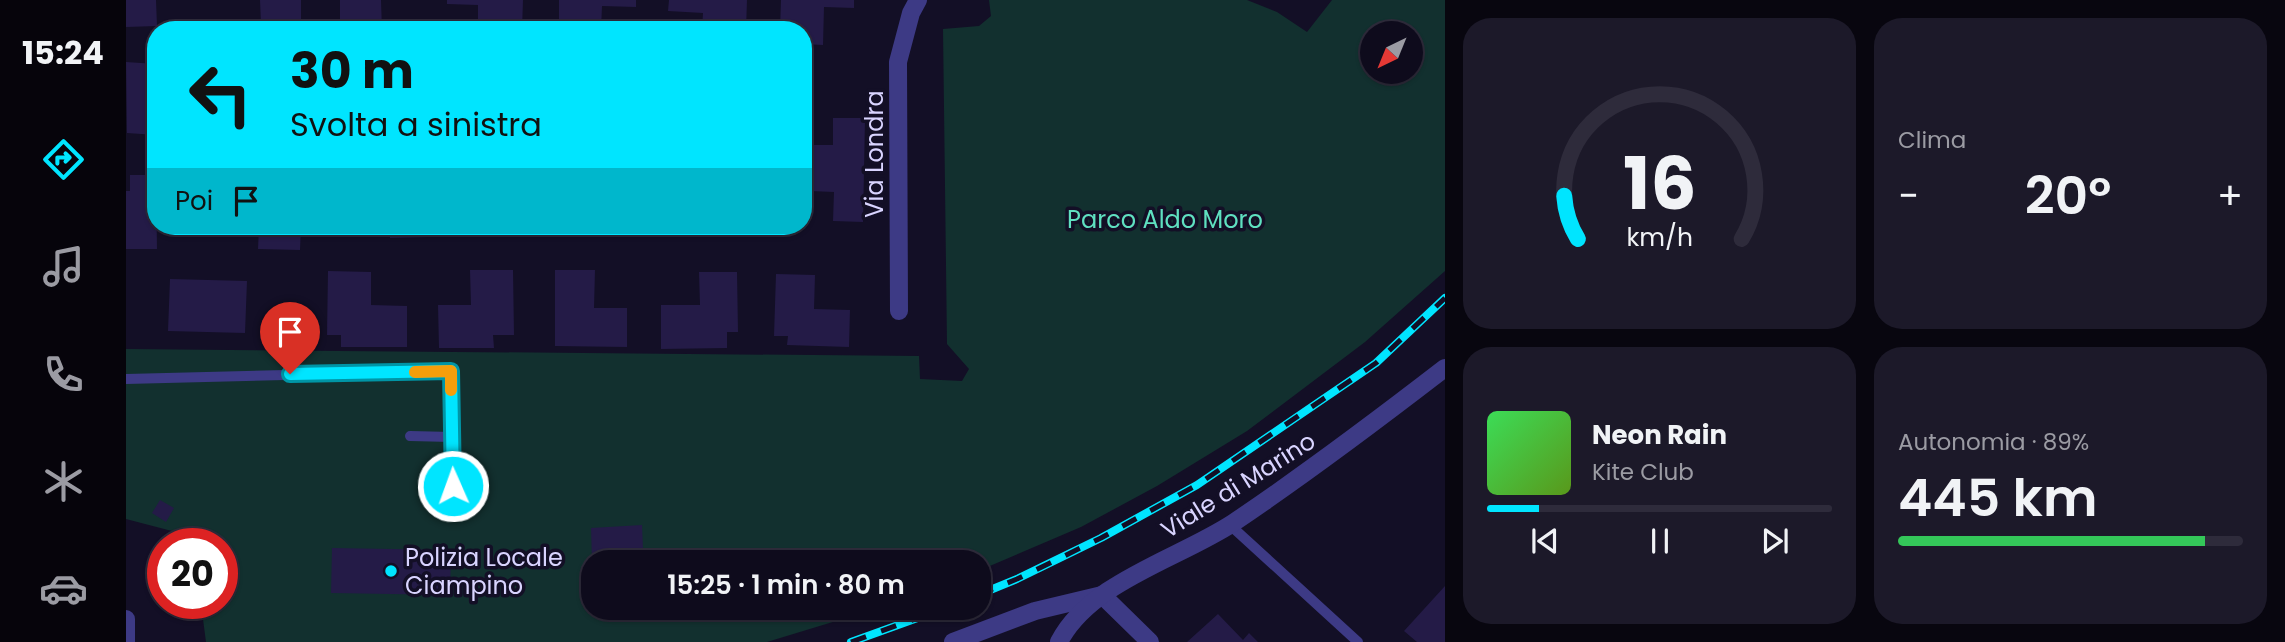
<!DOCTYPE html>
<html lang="it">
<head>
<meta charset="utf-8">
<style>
  :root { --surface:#0e0b1c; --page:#1c1929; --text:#f1f3f6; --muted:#9b9ba3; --line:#2e2b3b; --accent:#00e5ff }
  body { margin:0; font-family:Poppins,sans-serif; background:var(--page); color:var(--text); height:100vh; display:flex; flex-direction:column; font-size:26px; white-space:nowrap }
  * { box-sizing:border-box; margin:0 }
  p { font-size:23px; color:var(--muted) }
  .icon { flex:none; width:38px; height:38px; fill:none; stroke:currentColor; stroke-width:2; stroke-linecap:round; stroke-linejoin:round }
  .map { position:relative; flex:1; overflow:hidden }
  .sheet { display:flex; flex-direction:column; gap:18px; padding:18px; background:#08060f; width:840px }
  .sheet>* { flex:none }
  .guide { position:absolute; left:21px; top:21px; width:665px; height:214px; border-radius:28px; box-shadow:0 2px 5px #0004,0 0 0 2px var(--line); background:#00e5ff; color:#111; overflow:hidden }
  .needle { width:46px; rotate:223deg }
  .controls { position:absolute; left:1234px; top:21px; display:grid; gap:14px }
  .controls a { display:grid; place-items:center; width:63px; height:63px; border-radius:50%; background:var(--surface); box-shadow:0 2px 5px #0004,0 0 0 2px var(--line); font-size:35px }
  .speed { position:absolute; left:21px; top:528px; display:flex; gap:14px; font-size:35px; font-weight:700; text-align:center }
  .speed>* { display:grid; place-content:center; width:91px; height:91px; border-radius:50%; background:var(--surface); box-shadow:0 2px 5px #0004,0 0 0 2px var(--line); line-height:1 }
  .speed .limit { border:10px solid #d22; background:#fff; color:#111 }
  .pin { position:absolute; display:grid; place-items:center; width:60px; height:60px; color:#fff; margin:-72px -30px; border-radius:50% 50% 50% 0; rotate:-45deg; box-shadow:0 0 7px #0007 }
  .pin .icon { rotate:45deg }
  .me { position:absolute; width:77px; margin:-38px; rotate:358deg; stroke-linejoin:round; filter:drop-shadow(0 0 5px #0008) }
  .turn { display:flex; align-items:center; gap:24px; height:147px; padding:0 28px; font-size:32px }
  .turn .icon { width:91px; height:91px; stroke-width:2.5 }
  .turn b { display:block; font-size:49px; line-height:60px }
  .then { display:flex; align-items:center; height:66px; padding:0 28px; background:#0003; gap:14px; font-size:26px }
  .big { font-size:52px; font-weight:600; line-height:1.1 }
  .sheet .tile { flex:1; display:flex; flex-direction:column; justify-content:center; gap:10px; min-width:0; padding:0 24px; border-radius:28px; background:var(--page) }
  .sheet .dial { align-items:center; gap:0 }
  .dial svg { height:182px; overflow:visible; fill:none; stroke:var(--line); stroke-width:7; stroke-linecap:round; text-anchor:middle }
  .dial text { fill:var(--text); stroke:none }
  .song { display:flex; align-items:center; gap:21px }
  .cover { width:84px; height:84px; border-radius:10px; background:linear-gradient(135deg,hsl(130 70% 55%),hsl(90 70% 35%)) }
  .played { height:7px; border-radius:4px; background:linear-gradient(90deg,var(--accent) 15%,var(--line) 15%) }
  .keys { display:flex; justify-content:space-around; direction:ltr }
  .heat { display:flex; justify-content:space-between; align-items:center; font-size:38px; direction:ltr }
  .charge { height:10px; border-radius:5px; background:linear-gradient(90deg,#34c759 89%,var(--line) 0) }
  .sheet .tiles { flex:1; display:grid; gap:18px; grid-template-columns:repeat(2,1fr) }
  .trip { position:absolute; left:455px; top:550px; width:410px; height:70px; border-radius:28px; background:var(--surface); box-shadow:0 2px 5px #0004,0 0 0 2px var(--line); font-weight:600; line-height:70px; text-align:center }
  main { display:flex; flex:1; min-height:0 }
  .tab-bar { display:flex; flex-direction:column; width:126px; justify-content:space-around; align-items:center; background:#06040b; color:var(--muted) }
  .tab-bar .icon { width:49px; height:49px }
  .tab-bar .selected { color:var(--accent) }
  .tab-bar b { font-size:32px; color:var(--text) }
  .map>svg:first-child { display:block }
</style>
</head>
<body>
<main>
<nav class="tab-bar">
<b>15:24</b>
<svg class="icon selected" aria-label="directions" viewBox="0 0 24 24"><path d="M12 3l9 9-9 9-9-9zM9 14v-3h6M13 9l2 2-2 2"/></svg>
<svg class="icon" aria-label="music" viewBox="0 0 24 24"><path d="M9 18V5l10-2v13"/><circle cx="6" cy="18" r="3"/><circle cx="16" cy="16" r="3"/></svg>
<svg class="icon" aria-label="phone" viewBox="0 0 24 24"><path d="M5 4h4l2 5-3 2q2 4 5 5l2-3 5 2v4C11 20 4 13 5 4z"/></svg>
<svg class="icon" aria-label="climate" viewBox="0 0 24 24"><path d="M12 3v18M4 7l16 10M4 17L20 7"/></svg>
<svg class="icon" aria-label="car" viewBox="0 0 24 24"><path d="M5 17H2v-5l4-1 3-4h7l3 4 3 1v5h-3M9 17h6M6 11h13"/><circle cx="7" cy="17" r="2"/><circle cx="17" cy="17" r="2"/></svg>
</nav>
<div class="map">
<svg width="1319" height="642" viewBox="0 0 1319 642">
  <rect width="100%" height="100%" fill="#130f26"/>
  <!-- green -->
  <path fill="#12302f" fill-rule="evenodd" d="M863 0H1121L1151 12 1181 32 1206 0H1319V271L1239 342 1121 431 1031 486 955 527 852 571V562H467V607H756L641 642H80L75 604H96V544H66L65 536 0 519V349L793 356 794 379 836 381 843 369 821 344 817 29 853 26 865 16ZM1246 33H1284V72H1246Z"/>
  <!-- building -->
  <path fill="#241b47" d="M0 0H30L31 26 0 27Z
    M134 0H175V24H135Z
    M214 0H255L256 30H214Z
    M321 0H397L396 30H352V5L321 4Z
    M433 0H510V7L476 6 475 30H433Z
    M543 0H621L620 30H576L577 13 542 11Z
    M655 0H728V8L698 7 697 45 677 44V30H654Z
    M0 62 30 64V135L1 133Z
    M707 118H739L737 222 707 221 708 192 684 191 685 145H707Z
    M4 175H30L31 249H0V191H4Z
    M133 226H175L174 250 132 249Z
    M264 226H342V236L264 238Z
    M344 270H387L388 335H367L368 348H313L312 305H345Z
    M429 270H469L468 308H501V347L429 346Z
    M202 271 245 272V305L281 306V347H215V335H201Z
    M573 272H611L612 332H601V348L535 349V305H574Z
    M650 274 689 275 688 309 724 310 723 347 661 345 662 336H648Z
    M44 279 121 281 119 333 42 331Z
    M34 500 48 508 40 522 26 513Z
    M516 525 517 549 494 550V562H466L465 528Z
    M206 548 325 550 324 595 205 593Z
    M1319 586V642H1291L1278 631Z
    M1092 614 1117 640 1123 633 1132 642H1061Z"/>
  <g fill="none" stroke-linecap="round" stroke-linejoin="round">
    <!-- service -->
    <path stroke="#3d3a85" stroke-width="10" d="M0 379 325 371 327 486 334 502
      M284 436 326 437
      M1104 525 1232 642"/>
    <!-- minor -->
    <path stroke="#3d3a85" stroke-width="18" d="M773 311 772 62 785 13 792 0
      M827 642 909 611 976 595 1024 642"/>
    <!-- tertiary -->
    <path stroke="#3d3a85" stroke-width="18" d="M0 619V642
      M933 642C964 582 1052 559 1107 523 1180 474 1249 422 1319 368"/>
    <!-- rail casing -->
    <g stroke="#00e5ff" stroke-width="8">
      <path id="rail" d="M852 595 891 579 975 538 1071 485 1250 363 1319 298
        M725 642 822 607"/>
    </g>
    <!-- rail -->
    <use href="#rail" stroke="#130f26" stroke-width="5" stroke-dasharray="16" stroke-linecap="butt"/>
  </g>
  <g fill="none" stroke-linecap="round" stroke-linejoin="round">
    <!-- route casing -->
    <g stroke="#0095a6" stroke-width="18">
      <path id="route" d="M164 374 325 371 327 486"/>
    </g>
    <!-- route -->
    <use href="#route" stroke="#00e5ff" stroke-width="12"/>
    <!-- slow -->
    <path stroke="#f59e0b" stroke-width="12" d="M289 372 325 371V390"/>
  </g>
  <!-- markers -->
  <circle fill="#00e5ff" stroke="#130f26" stroke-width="2.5" cx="265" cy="571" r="7"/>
  <g text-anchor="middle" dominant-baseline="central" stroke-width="7" stroke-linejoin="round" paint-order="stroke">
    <!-- street labels -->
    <g font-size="24" fill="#d9d4ff" stroke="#130f26">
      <text transform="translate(748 154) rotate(-90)">Via Londra</text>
      <text transform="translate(1112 485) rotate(-32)">Viale di Marino</text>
    </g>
    <!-- park labels -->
    <g font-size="24" fill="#5fe0c0" stroke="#130f26">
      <text x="1039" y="219">Parco Aldo Moro</text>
    </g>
    <!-- poi labels -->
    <g font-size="24" fill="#d9d4ff" stroke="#130f26" text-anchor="start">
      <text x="279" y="557">Polizia Locale<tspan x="279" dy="28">Ciampino</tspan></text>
    </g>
  </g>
</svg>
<div class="controls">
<a><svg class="needle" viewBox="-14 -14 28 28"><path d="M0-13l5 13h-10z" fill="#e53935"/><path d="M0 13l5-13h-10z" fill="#9b9ba3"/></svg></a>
</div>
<div class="speed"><div class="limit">20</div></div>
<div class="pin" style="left:164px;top:374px;background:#d93025"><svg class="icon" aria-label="arrive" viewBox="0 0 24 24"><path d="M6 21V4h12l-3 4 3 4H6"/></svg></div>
<svg class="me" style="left:327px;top:486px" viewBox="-20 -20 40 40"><circle r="17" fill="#00e5ff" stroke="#fff" stroke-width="3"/><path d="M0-11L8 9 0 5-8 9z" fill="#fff"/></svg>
<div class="trip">15:25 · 1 min · 80 m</div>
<div class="guide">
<div class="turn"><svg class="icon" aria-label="left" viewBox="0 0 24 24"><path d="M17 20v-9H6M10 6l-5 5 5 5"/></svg><div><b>30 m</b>Svolta a sinistra</div></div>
<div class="then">Poi<svg class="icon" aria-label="arrive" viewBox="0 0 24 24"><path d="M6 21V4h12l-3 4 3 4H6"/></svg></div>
</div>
</div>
<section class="sheet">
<div class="tiles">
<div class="tile dial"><svg viewBox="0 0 100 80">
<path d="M14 69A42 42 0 1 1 86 69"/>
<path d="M14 69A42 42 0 0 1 8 50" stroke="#00e5ff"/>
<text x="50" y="56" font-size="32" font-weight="700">16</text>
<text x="50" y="72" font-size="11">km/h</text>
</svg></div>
<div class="tile"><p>Clima</p>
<div class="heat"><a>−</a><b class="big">20°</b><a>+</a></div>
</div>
<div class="tile">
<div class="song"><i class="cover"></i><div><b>Neon Rain</b><p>Kite Club</p></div></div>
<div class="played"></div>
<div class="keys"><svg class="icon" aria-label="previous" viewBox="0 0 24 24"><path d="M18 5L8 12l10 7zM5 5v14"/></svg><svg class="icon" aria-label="pause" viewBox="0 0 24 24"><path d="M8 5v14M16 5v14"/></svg><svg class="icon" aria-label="next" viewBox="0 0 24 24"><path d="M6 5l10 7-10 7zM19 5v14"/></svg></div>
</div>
<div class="tile"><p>Autonomia · 89%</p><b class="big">445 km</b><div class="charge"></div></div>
</div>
</section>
</main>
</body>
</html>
